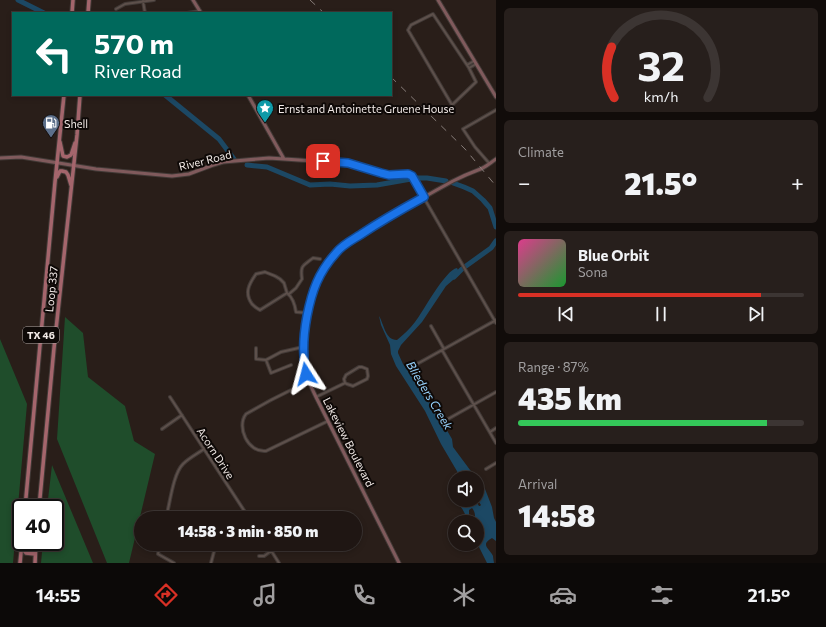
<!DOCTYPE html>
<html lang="en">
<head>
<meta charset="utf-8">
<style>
  :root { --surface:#1f1613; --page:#271f1c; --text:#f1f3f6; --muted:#a19fa0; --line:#3c3533; --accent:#d93025 }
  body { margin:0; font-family:Commissioner,sans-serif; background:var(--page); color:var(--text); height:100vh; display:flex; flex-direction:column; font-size:15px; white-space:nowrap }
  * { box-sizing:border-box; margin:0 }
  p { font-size:13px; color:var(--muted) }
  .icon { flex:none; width:22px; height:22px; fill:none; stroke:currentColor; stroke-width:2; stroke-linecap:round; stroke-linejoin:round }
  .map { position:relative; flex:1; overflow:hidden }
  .side { display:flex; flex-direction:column; gap:8px; padding:8px; background:#110c0a; width:330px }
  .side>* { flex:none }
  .top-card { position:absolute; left:12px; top:12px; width:380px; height:84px; border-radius:0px; box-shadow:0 2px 6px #0003,0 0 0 1px var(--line); background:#00695c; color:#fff; overflow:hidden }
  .controls { position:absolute; left:448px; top:471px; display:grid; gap:8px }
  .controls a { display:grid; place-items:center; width:36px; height:36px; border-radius:50%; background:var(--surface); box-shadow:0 2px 6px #0003,0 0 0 1px var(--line); font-size:20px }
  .speed { position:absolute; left:12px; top:499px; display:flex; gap:8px; font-size:20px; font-weight:700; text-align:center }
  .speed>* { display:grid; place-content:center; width:52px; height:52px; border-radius:50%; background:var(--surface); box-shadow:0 2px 6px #0003,0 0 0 1px var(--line); line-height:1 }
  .speed .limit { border:2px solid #111; border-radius:6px; background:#fff; color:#111 }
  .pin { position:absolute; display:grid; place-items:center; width:34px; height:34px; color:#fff; margin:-17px; border-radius:8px; box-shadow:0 2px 6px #0006 }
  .me { position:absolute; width:44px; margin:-22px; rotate:351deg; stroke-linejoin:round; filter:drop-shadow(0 0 3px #0008) }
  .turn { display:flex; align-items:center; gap:14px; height:84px; padding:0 16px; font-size:18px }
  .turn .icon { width:52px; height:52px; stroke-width:2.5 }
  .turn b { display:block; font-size:28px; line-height:34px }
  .big { font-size:30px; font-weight:800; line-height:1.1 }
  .side .widget { flex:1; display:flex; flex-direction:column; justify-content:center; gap:6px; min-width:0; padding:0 14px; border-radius:6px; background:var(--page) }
  .side .dial { align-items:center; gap:0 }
  .dial svg { height:104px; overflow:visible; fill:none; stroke:var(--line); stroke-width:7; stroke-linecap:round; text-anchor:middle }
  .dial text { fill:var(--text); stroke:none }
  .song { display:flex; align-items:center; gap:12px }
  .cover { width:48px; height:48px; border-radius:6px; background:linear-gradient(135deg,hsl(330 70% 55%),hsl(130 70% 35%)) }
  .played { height:4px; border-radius:2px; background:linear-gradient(90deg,var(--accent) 85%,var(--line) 85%) }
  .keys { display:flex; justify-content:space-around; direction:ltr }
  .heat { display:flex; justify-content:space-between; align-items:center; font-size:22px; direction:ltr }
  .charge { height:6px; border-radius:3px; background:linear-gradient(90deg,#34c759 87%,var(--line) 0) }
  .trip { position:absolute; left:134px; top:511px; width:228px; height:40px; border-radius:20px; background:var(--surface); box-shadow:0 2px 6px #0003,0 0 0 1px var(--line); font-weight:800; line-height:40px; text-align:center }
  .dock { display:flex; height:64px; justify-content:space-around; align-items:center; background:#0c0908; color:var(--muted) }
  .dock .icon { width:28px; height:28px }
  .dock .current { color:var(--accent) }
  .dock b { font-size:18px; color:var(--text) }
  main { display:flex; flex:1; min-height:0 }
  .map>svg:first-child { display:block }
</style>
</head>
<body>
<main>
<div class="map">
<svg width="496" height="563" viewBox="0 0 496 563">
  <rect width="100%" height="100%" fill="#291e19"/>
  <!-- green -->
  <path fill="#1f4d2b" d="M65 317 83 333 88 377 125 406 134 441 155 454 129 563H107L57 439Z
    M0 339 27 404 13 563H0Z
    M52 465 93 563H41L43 542H55V508H47Z"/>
  <!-- water -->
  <path fill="#1c4864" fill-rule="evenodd" d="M457 268 460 274 446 286 422 322 401 345 398 351V353L403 364 414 378 420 390 432 405 452 439 453 447 476 478H461L441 444 425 411 396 366 391 354 390 345 381 325 379 316C384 324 385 340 397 340 403 335 410 329 415 322 423 312 445 270 457 268Z
    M477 480 485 489 492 507 494 518 496 522V541L492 538C480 545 489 548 493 556 493 558 494 562 494 563H487L477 543V522H467C466 519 466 515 464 512 461 506 460 508 458 500H463L465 503 467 505 468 504V501L470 504 471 503 470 500H475L479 506H480L481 505 477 499ZM472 508C475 511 476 517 474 521L469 518V510Z"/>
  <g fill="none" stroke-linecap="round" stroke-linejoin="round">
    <!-- river -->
    <path stroke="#1c4864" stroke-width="5" d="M18 0 44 13
      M165 95 219 139 234 159
      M247 165 267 167 310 185 330 184 350 186 377 185 411 179
      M416 178H427L446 181
      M453 183 464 187 473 191 483 200 490 208 496 227
      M466 266 491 248 496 241
      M454 277 462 269"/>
    <!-- street casing -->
    <g stroke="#423a37" stroke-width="4">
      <path id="street" d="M143 1 145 13
        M116 9 125 4 154 0
        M187 13 200 11
        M433 14 469 68 476 82 452 105 408 30 411 25Z
        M467 65 474 61
        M469 68 476 64
        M489 163 475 147 463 129 496 110
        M424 198 496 323
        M287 293 284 283 280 279 275 276 265 272 256 274C249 284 244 293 252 304 255 307 256 308 260 310L287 293C292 297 295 305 296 312L308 313
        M289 294 296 288 302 279C300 265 303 266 313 258L320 259
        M431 326 444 349
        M256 348V359L266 360 281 352 303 347
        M442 350 496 443
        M266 360 271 373 291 365
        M417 364 496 320
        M309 381 271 400 246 414C236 427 248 453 266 451L328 421
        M170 397 249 518
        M316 397 345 383 347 384 353 386 367 379 368 376 367 369 362 367H359L346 375 344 379 345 383
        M448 419 496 392
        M162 429 182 415
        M490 432 496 428
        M486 469 496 463
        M166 518C170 503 173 474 183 464 189 458 197 454 204 449
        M160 544 158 554 174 563
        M267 544 279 563
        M259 556H264L271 551
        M211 563 216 544"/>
    </g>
    <!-- secondary casing -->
    <g stroke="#423a37" stroke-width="5">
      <path id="secondary" d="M193 0 201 13
        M438 0 496 97
        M248 95 284 159
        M0 158 21 157 96 169 172 176 189 174 213 165 223 162 269 158 344 163 381 173 389 175 408 174 412 176 424 197
        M399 563 316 397C302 370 301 350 306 321 311 294 317 273 336 252 347 240 367 230 382 222 405 208 429 194 453 181 461 177 470 173 478 170 485 168 490 163 496 159"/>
    </g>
    <!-- primary casing -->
    <g stroke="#423a37" stroke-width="5.5">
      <path id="primary" d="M72 13 73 0
        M88 13 89 0
        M60 142 63 156 67 157 71 155 75 143
        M57 177 60 171H62L66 172 68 175 71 185
        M25 508 55 182 64 95
        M39 508 54 348 77 135 80 95
        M22 548 26 553 35 554
        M20 563 22 542
        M35 563 36 542"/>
    </g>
    <!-- street -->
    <use href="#street" stroke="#5d504b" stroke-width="2"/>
    <!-- secondary -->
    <use href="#secondary" stroke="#805a5c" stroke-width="3"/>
    <!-- primary -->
    <use href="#primary" stroke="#a4656c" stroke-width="3.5"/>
    <!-- rail -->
    <path stroke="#877d79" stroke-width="1" stroke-dasharray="7 7" stroke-linecap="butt" d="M310 0 324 13
      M391 77 465 149 496 186"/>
  </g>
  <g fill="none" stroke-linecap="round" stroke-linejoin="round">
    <!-- route casing -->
    <g stroke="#114b97" stroke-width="10">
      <path id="route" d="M306 374C302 354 303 337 307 316 312 291 318 273 336 253 342 245 352 240 360 235 381 221 402 209 424 197L412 176 408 174 389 175 381 173 348 163 323 161"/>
    </g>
    <!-- route -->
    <use href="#route" stroke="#1a73e8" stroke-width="7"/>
  </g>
  <!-- icons -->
  <defs>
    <g id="sight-pin" transform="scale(0.9)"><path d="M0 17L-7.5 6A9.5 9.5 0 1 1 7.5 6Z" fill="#0f9aa8" stroke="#0e0907"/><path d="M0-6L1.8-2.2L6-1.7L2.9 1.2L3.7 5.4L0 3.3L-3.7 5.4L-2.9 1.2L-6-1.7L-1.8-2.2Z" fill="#fff"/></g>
    <g id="fuel-pin" transform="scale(0.9)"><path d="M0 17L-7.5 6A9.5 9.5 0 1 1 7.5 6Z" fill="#5c6f8a" stroke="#0e0907"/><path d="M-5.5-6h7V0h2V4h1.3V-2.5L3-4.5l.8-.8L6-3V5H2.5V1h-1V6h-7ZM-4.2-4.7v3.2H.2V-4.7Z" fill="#fff"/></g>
  </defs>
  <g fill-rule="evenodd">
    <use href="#sight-pin" x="265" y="108"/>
    <use href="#fuel-pin" x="51" y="123"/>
  </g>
  <g text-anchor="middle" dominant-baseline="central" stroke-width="4" stroke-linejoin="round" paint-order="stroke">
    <!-- shield labels -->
    <rect fill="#0e0907" stroke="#aea6a4" stroke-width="1" x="23" y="327" width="36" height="16" rx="3"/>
    <g font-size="10" font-weight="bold" fill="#f2eae7">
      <text x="41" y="335">TX 46</text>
    </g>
    <!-- poi labels -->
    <g font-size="11" fill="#f2eae7" stroke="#0e0907" text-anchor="start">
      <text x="278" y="108">Ernst and Antoinette Gruene House</text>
      <text x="64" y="123">Shell</text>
    </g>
    <!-- street labels -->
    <g font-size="11" fill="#f2eae7" stroke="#0e0907">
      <text transform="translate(205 160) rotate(-14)">River Road</text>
      <text transform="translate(51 289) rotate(-84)">Loop 337</text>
      <text transform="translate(349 442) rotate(63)">Lakeview Boulevard</text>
      <text transform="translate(216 453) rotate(57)">Acorn Drive</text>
    </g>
    <!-- water labels -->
    <g font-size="12" font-style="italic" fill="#97d3fe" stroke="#0e0907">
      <text transform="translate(430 395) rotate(59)">Blieders Creek</text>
    </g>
  </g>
</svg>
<div class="controls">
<a><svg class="icon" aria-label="sound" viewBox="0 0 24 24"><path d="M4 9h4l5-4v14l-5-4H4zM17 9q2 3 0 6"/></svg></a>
<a><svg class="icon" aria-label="search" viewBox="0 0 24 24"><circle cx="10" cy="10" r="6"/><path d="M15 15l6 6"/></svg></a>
</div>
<div class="speed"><div class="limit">40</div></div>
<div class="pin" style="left:323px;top:161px;background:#d93025"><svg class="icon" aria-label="arrive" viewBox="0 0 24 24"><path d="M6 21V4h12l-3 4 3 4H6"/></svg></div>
<svg class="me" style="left:306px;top:374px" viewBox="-20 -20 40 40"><path d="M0-17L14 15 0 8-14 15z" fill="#1a73e8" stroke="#fff" stroke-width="4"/></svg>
<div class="trip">14:58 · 3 min · 850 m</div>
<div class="top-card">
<div class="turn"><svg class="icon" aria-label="left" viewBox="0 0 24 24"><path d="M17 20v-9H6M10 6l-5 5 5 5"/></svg><div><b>570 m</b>River Road</div></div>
</div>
</div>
<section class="side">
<div class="widget dial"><svg viewBox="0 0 100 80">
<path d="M14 69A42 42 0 1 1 86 69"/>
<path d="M14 69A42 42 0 0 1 12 30" stroke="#d93025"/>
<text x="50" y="56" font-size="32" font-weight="700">32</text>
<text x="50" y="72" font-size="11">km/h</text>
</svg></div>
<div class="widget"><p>Climate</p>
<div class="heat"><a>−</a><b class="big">21.5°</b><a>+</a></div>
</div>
<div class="widget">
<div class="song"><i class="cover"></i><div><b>Blue Orbit</b><p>Sona</p></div></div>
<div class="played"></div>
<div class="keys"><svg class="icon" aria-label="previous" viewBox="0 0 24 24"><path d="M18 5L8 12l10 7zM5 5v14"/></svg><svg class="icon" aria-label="pause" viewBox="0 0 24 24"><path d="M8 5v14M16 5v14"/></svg><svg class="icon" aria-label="next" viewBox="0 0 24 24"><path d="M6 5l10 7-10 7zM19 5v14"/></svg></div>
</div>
<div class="widget"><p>Range · 87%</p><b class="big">435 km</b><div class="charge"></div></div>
<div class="widget"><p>Arrival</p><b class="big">14:58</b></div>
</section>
</main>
<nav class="dock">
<b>14:55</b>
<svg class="icon current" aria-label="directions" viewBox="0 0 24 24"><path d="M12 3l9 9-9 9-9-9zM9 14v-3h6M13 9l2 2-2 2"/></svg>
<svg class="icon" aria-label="music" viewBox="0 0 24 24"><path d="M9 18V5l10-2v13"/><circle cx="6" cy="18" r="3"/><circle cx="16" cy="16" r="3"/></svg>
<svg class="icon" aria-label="phone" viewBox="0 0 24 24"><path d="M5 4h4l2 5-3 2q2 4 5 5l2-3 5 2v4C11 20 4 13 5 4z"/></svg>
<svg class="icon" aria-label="climate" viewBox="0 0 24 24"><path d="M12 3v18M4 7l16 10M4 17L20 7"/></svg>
<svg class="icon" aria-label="car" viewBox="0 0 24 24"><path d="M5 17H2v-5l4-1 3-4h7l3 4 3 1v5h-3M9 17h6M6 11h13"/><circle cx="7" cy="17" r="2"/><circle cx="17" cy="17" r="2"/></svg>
<svg class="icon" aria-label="filters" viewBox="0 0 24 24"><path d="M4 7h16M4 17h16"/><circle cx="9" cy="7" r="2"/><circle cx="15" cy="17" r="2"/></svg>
<b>21.5°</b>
</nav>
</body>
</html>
